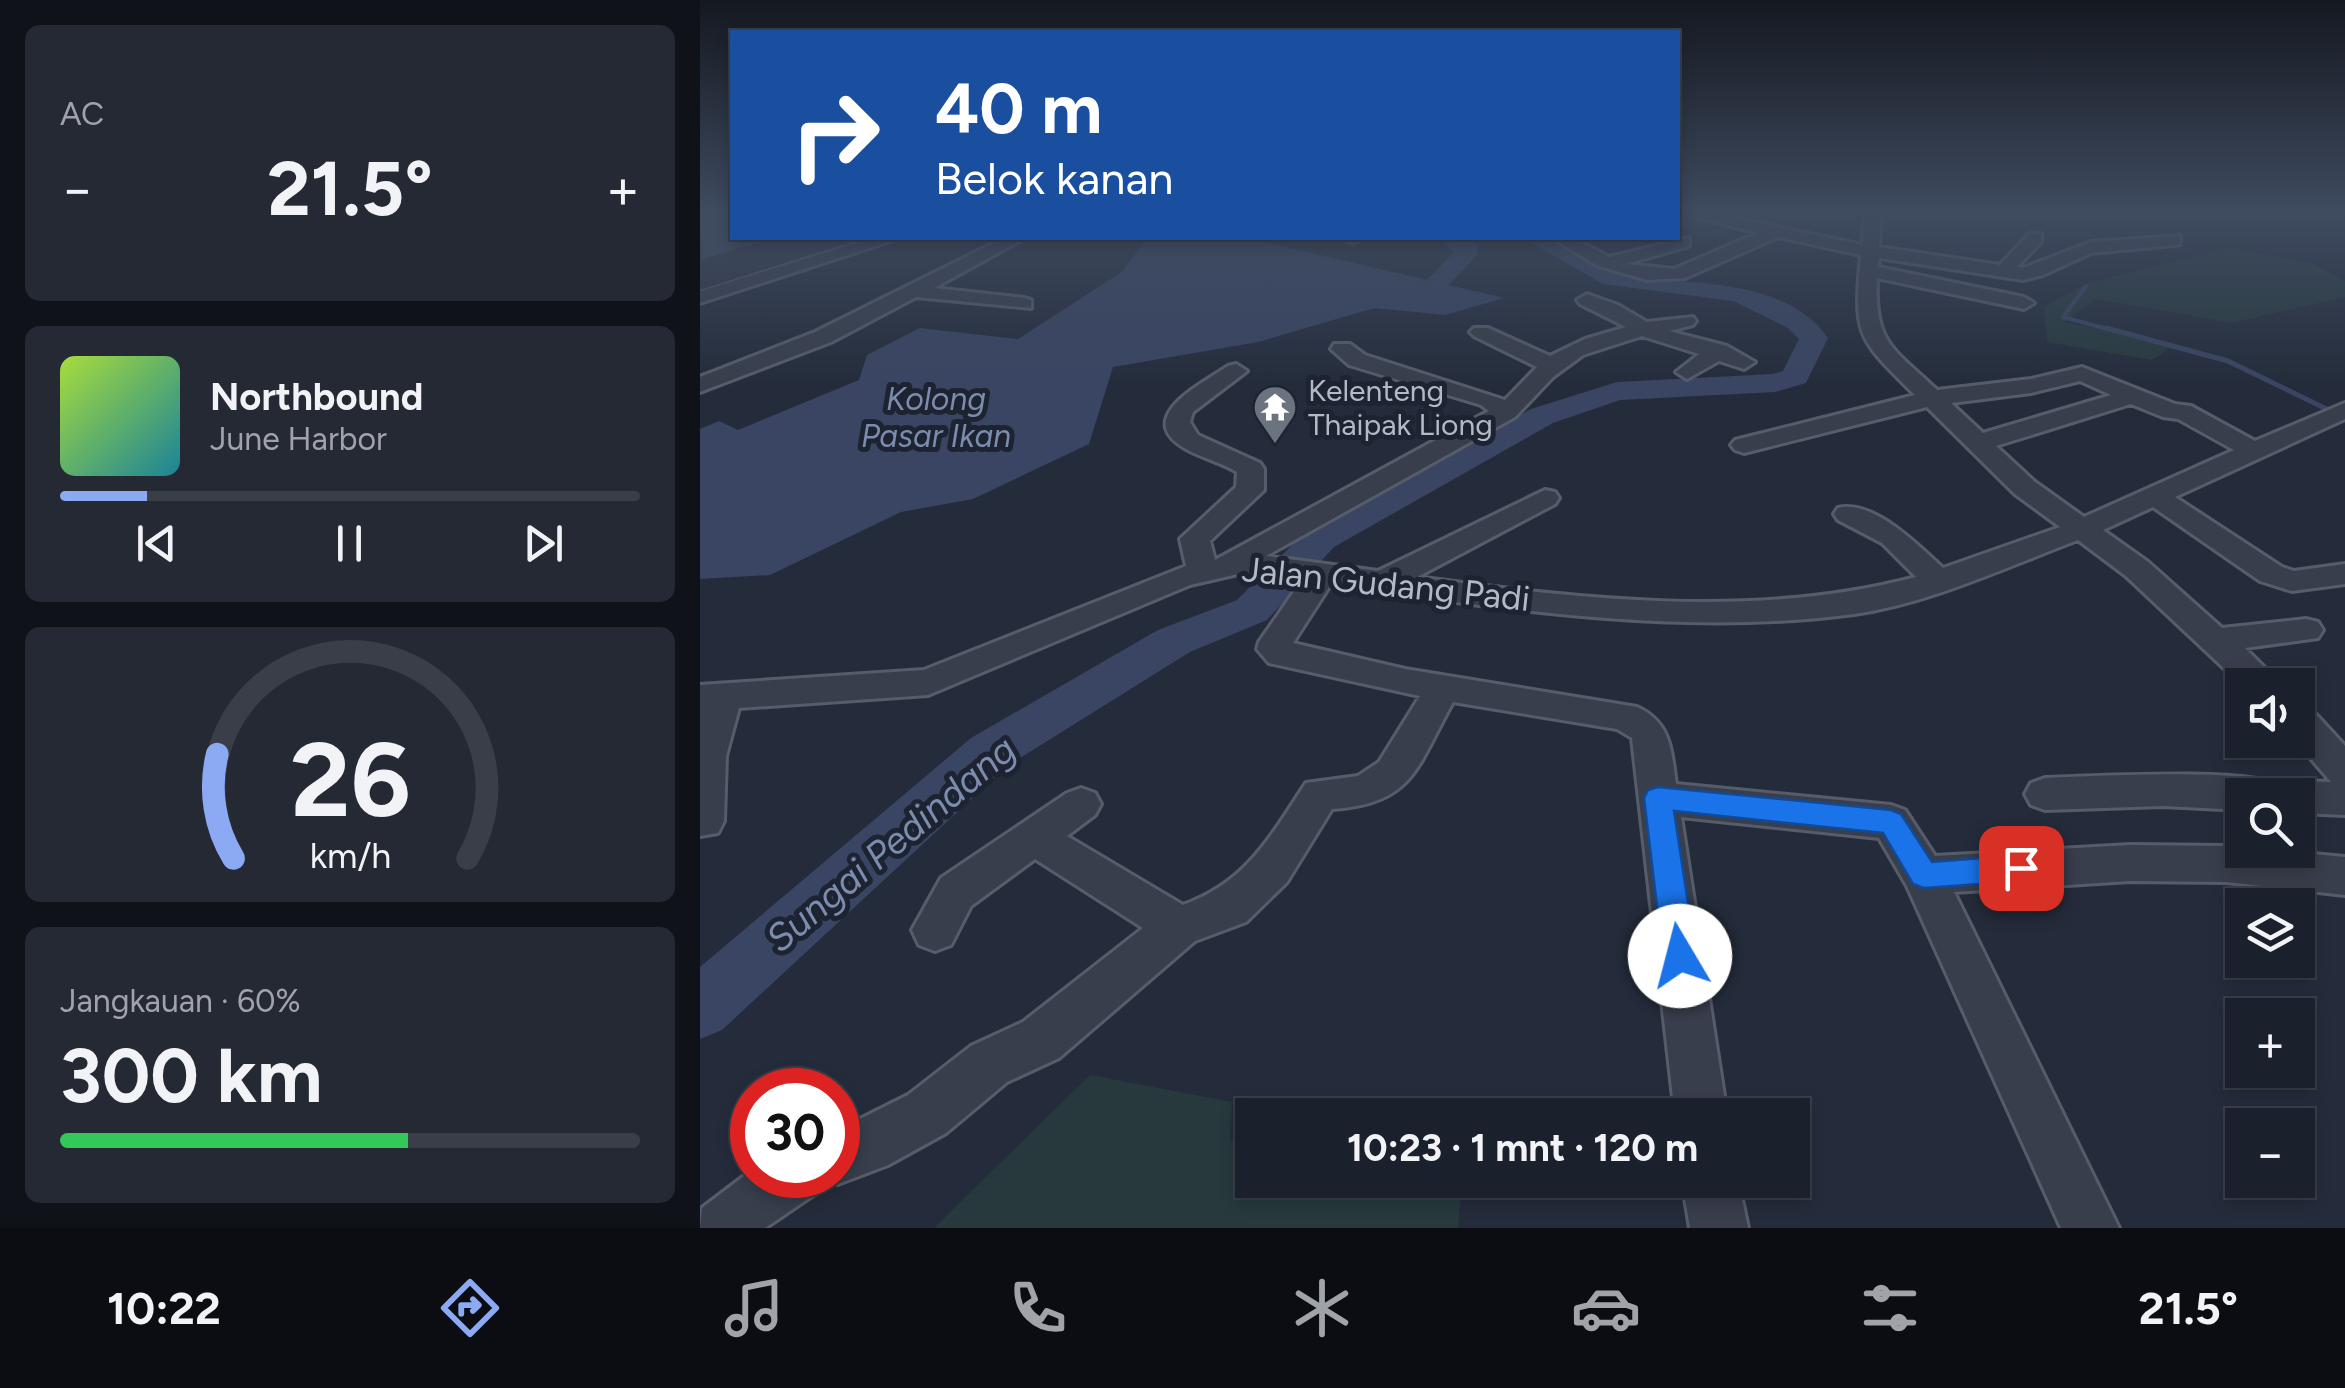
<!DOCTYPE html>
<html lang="id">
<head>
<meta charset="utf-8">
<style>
  :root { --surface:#1b212c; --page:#242934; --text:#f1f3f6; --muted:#a0a3a9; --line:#393e48; --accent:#8ca9f3 }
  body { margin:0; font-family:Figtree,sans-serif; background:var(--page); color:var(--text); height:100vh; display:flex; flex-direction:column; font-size:38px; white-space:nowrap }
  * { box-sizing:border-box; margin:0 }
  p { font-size:32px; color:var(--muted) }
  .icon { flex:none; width:55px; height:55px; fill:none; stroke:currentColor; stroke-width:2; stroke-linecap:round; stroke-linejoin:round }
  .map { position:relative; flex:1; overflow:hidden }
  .details { display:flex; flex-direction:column; gap:25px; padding:25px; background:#0f1218; width:700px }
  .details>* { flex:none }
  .guide { position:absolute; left:30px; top:30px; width:950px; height:210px; border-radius:0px; box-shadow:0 5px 15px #0003,0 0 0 2px var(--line); background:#1a4fa0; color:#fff; overflow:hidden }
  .buttons { position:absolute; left:1525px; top:668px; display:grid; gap:20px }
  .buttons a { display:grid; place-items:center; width:90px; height:90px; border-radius:0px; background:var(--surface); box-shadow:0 5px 15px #0003,0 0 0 2px var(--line); font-size:50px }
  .speed { position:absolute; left:30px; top:1068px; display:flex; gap:20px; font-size:50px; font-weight:700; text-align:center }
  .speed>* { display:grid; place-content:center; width:130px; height:130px; border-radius:50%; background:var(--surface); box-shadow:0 5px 15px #0003,0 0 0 2px var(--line); line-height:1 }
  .speed .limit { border:15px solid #d22; background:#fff; color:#111 }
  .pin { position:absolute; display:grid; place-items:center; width:85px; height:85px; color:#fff; margin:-42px; border-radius:20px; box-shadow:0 5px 15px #0006 }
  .me { position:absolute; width:110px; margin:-55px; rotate:352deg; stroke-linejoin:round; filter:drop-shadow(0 0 8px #0008) }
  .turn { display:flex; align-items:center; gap:35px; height:210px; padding:0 40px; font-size:45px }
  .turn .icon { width:130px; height:130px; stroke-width:2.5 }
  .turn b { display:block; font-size:70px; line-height:85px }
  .big { font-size:75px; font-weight:700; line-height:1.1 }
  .details .widget { flex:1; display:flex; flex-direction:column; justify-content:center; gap:15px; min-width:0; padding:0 35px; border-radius:15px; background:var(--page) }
  .details .dial { align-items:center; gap:0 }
  .dial svg { height:260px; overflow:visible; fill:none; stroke:var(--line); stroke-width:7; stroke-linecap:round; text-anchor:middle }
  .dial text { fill:var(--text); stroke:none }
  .song { display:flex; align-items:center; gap:30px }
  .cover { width:120px; height:120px; border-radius:15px; background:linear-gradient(135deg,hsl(80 70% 55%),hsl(190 70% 35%)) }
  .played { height:10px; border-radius:5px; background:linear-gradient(90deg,var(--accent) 15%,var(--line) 15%) }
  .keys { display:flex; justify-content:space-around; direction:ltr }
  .heat { display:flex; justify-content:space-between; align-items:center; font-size:55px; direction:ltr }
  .charge { height:15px; border-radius:8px; background:linear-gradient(90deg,#34c759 60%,var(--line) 0) }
  .trip { position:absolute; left:535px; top:1098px; width:575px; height:100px; border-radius:0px; background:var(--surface); box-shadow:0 5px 15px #0003,0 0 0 2px var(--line); font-weight:700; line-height:100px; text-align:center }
  .dock { display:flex; height:160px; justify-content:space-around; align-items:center; background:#0b0d12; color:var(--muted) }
  .dock .icon { width:70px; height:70px }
  .dock .current { color:var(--accent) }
  .dock b { font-size:45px; color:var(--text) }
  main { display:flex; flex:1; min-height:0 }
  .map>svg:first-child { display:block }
</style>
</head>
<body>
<main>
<section class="details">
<div class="widget"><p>AC</p>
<div class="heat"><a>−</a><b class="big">21.5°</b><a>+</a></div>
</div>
<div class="widget">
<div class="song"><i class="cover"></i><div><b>Northbound</b><p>June Harbor</p></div></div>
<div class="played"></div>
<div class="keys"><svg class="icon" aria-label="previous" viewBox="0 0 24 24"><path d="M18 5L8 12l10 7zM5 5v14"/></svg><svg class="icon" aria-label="pause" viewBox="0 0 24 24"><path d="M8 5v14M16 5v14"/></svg><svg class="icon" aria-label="next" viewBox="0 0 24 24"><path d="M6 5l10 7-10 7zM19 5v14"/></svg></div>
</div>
<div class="widget dial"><svg viewBox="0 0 100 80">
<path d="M14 69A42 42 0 1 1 86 69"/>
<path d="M14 69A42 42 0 0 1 9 37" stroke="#8ca9f3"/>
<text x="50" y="56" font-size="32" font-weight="700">26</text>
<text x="50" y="72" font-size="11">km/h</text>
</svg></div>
<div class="widget"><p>Jangkauan · 60%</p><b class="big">300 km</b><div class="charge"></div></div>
</section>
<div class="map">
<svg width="1645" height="1228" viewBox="0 0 1645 1228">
  <rect width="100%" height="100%" fill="#242c3b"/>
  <!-- green -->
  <path fill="#27393d" d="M1528 248 1611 263 1645 281V297L1532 323 1395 299 1364 322 1476 344 1452 360 1347 342 1344 307 1386 284Z
    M390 1075 532 1102 530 1140 552 1143V1180H762L758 1228H234Z"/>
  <!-- water -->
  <path fill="#394562" d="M447 238H548L804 298 745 315 674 308 558 342 413 367 389 444 273 499 201 512 70 575 0 579V429L19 421 38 430 159 380 167 355 220 328 318 339 422 272Z"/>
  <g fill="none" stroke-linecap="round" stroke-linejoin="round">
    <!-- stream-far1 -->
    <path stroke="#394562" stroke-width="4" d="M1386 286 1363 317 1415 331"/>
    <!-- stream -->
    <path stroke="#394562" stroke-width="5" d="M1406 328 1528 361 1645 418"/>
    <!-- river -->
    <path fill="#394562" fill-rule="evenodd" d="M739 238H767L778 246V254L744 290 735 293 722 285 754 252Z
      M823 238C866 235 883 265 922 273 988 287 1083 275 1128 338L1106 383 1075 392 920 400 853 423 634 547 567 620 490 652 307 766 22 1030 0 1039V967L271 738 458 630 537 600 606 531 831 409 917 382 1073 374 1083 371 1099 339 1088 328 1033 301 903 284Z"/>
    <!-- minor casing -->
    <g stroke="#565c69" stroke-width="6">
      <path id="minor" d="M986 214H1016L1162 245 1165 214H1181L1179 247 1300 265 1329 234H1341V242L1317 267 1323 268 1391 242 1480 236V244L1474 245 1391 253 1343 275 1323 280 1179 258 1178 267 1324 297 1334 303 1324 309 1177 278C1174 344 1193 348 1237 390L1331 379 1382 367 1475 404 1491 406 1555 441 1645 403V419L1475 497 1582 567 1594 571 1645 564V584L1592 591 1560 581 1453 507 1403 530 1448 562 1522 628 1606 619 1618 622 1623 630 1618 638 1545 648 1582 685H1542L1426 576 1378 540C1306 567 1230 603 1154 614 981 637 801 609 631 584L593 643 705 669 937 707C971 723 971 749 976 784L1191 805 1205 810 1235 856 1430 845 1526 846 1645 857V895L1526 882 1430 881 1254 892 1419 1228H1361L1207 886 1179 838 981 817 1027 1115H975L932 738 917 729 753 702C717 766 714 804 632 809L587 882 546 922 495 941 359 1058 307 1082 246 1133 188 1165 138 1184 122 1178 115 1194 65 1228H0L2 1208 52 1170V1175H138V1130L208 1095 271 1046 323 1022 443 928 335 859 271 906 251 945 235 951 219 945 212 930 241 878 367 793 381 788 395 793 401 804 395 815 367 836 483 905C547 882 570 837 606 783L658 776 679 762 720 696 569 663 557 649 559 642 602 580 538 574 490 585 228 695 39 708 26 756 24 821 18 833 0 836V685L224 670 486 566 480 539 536 487 537 472C521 462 502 458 486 449 431 418 502 384 528 366L536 364 547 371 493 412 490 422 498 435 560 463 564 469V490L510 541 515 560 789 411 781 405 649 365 631 349 634 344H650L665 355 805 400 837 367 774 336 770 332 774 328H788L850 356 885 339 926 327 880 304 877 300 887 294 918 305 947 322 993 317 996 321 993 325 969 331 1027 346 1055 362 1044 369 1019 361 987 379 976 372 999 354 942 336 883 355 853 377 815 417 566 556 678 571 845 490 855 492 859 498 855 504 717 577C879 599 1055 620 1216 577L1182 543 1138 520 1134 514 1138 508C1173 499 1219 546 1243 568L1360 527 1315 494 1227 407 1044 453 1035 450 1031 445 1035 440 1215 395C1158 338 1153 338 1161 255L1078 237 985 278 947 280 896 265 853 238H873L909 257 989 238V246L926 264 974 269 1058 233ZM1380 381 1411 395 1283 433 1251 403 1331 393ZM1431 404 1463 417 1478 419 1534 450 1384 517 1335 482 1296 446Z
        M174 238H200L0 303V291Z
        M304 238H325L234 288 324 298 331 300V308L216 297 131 342 0 392V377L115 332Z
        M640 238H662L653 243Z
        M1598 705 1611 709 1645 746V815L1598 813V795H1542V810L1463 806 1345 810 1331 805 1325 794 1331 783 1345 778C1383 777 1563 766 1582 788L1598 781 1631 782 1595 740Z
        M982 1180H1038L1048 1228H990Z"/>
    </g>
    <!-- minor -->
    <use href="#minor" fill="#383e4c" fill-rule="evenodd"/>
  </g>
  <!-- shaded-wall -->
  <path fill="#2f3441" d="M78 238H163L0 290V261Z"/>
  <!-- building -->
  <path fill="#434b5d" stroke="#2f3441" stroke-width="2.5" d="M18 214H32V238H78L0 261V217Z"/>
  <!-- sky -->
  <linearGradient id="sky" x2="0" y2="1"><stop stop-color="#141820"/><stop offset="0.55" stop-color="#3f4b60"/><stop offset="1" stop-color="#3f4b60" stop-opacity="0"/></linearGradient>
  <rect width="1645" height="386" fill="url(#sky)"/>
  <!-- route -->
  <path fill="#1a73e8" stroke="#114b97" stroke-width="2.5" d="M958 787 1191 810 1201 814 1232 862 1321 855 1332 859 1336 868 1332 877 1321 881 1224 888 1213 884 1183 833 974 811 996 956 991 967 980 972 968 967 963 956 944 798 948 790Z"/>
  <!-- icons -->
  <defs>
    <g id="temple-pin" transform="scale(2.25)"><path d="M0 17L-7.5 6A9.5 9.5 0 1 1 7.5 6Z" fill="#6b7280" stroke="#1d2330"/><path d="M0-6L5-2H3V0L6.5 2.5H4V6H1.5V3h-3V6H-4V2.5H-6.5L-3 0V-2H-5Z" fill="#fff"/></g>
  </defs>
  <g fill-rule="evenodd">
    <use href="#temple-pin" x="575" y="407"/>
  </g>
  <g text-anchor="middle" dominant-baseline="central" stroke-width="10" stroke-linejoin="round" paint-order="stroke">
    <!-- far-poi labels -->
    <g font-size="30" fill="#b3b9c7" stroke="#1d2330" text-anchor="start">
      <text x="608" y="390">Kelenteng<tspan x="608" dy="34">Thaipak Liong</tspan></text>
    </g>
    <!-- far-water labels -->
    <g font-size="32" font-style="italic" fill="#7c8cae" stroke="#1d2330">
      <text x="236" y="399">Kolong<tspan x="236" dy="37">Pasar Ikan</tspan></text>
    </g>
    <!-- street labels -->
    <g font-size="35" fill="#b3b9c7" stroke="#1d2330">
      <text transform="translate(686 584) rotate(6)">Jalan Gudang Padi</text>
    </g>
    <!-- water labels -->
    <g font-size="38" font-style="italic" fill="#7c8cae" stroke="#1d2330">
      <text transform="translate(191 844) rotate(-40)">Sungai Pedindang</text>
    </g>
  </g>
</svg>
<div class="buttons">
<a><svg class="icon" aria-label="sound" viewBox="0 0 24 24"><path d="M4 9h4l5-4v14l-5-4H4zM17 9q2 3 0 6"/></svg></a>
<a><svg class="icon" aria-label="search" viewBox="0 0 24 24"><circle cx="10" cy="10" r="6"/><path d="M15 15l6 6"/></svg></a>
<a><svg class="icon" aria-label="layers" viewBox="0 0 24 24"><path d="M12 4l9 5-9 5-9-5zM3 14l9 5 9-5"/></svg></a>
<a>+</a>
<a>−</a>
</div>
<div class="speed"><div class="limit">30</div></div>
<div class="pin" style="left:1321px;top:868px;background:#d93025"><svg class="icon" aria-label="arrive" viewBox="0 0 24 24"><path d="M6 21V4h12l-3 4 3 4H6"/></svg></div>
<svg class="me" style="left:980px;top:956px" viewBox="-20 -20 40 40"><circle r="19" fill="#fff"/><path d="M0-13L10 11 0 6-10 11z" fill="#1a73e8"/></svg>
<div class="trip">10:23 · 1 mnt · 120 m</div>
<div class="guide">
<div class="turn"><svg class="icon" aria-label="right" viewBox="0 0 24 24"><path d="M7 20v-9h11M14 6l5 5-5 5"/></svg><div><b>40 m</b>Belok kanan</div></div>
</div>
</div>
</main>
<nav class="dock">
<b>10:22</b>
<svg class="icon current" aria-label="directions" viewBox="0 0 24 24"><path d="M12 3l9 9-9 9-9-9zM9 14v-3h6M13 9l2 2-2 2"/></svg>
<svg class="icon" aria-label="music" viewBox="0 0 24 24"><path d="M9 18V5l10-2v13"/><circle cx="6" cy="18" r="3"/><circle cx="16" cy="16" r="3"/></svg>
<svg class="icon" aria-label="phone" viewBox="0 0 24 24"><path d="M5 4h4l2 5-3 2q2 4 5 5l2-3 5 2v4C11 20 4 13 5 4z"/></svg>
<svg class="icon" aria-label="climate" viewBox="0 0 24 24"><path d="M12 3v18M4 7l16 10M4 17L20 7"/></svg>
<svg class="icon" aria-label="car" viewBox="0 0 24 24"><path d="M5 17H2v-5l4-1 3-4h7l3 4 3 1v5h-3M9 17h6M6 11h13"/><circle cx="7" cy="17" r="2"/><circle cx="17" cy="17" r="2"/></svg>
<svg class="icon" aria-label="filters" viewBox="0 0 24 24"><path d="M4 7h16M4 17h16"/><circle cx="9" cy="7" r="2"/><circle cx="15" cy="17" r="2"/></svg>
<b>21.5°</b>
</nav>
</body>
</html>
